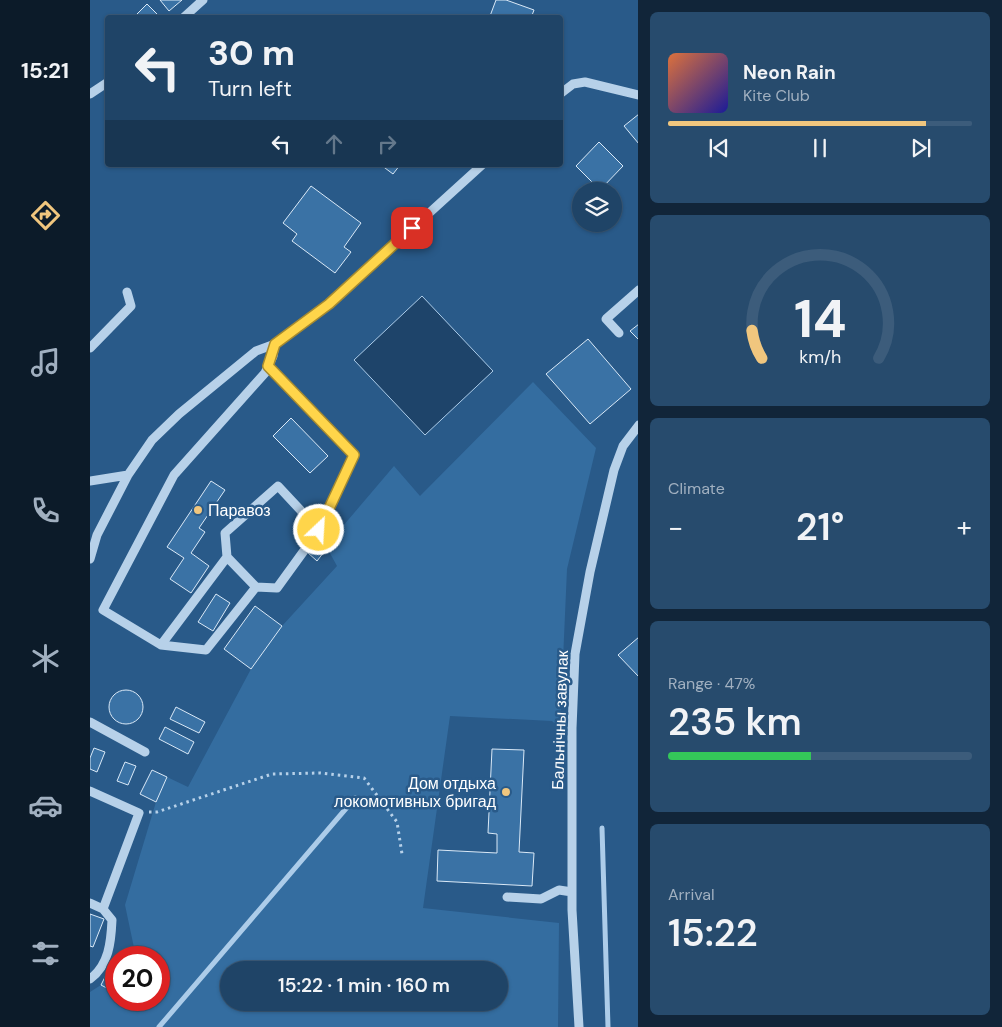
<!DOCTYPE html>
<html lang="en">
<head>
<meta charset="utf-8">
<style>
  :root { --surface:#1f4467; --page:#274b6d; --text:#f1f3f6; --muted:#a1b0c0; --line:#3c5c7b; --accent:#f0c67e }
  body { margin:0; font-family:"DM Sans",sans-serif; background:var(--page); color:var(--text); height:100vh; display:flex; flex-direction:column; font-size:19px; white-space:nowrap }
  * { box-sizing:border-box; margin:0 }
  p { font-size:16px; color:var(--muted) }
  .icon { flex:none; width:28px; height:28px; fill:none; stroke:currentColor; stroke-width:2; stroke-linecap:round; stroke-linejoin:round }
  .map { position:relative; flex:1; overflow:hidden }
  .details { display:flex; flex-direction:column; gap:12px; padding:12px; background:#112539; width:364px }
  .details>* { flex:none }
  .top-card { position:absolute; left:15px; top:15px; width:458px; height:152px; border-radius:5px; box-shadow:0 1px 4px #0004,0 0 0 1px var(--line); background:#1f4467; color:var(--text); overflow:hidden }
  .tools { position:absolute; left:482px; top:182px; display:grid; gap:10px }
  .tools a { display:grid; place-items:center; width:50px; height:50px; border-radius:50%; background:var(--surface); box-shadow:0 1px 4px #0004,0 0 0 1px var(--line); font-size:25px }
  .speed { position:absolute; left:15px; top:946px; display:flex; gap:10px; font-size:25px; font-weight:700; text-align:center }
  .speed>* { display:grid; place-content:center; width:65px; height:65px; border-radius:50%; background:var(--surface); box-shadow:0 1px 4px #0004,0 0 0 1px var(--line); line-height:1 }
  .speed .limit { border:8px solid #d22; background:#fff; color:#111 }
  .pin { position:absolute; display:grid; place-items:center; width:42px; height:42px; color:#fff; margin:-21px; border-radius:10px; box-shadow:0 2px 8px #0006 }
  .me { position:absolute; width:55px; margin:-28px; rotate:25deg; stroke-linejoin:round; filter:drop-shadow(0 0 4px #0008) }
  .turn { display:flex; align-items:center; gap:18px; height:105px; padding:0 20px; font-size:22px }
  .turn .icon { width:65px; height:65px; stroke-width:2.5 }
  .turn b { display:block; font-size:35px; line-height:42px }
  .lanes { display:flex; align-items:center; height:48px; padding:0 20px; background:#0003; justify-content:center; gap:25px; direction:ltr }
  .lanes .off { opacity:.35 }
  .big { font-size:38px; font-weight:600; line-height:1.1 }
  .details .widget { flex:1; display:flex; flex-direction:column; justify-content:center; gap:8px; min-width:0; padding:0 18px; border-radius:8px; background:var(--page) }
  .details .dial { align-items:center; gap:0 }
  .dial svg { height:130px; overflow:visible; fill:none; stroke:var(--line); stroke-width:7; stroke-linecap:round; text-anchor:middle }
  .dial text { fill:var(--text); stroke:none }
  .song { display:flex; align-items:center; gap:15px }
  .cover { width:60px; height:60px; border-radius:8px; background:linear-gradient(135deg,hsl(20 70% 55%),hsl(240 70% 35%)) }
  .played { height:5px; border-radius:2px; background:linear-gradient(90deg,var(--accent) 85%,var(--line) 85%) }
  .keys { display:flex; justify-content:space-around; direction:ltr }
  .heat { display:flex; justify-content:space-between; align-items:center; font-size:28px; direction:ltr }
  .charge { height:8px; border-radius:4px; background:linear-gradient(90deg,#34c759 47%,var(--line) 0) }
  .trip { position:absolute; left:130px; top:961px; width:288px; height:50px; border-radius:25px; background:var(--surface); box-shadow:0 1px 4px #0004,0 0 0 1px var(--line); font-weight:600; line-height:50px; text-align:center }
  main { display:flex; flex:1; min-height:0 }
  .tab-bar { display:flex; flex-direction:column; width:90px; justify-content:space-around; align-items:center; background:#0c1b29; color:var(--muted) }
  .tab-bar .icon { width:35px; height:35px }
  .tab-bar .selected { color:var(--accent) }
  .tab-bar b { font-size:22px; color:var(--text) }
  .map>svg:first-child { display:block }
</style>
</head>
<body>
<main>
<nav class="tab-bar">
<b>15:21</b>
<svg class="icon selected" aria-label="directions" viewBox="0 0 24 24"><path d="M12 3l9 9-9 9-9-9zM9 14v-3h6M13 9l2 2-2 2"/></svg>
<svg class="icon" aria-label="music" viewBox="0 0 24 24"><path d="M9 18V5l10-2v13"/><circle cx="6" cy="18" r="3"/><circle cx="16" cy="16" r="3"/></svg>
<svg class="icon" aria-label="phone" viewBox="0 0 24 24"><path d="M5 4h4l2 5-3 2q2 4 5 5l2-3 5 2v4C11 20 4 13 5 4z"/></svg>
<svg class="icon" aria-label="climate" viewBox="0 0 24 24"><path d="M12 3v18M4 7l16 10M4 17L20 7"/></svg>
<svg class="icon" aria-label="car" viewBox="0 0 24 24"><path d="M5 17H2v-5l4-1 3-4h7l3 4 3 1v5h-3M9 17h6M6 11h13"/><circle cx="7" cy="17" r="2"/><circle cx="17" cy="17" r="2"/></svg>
<svg class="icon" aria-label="filters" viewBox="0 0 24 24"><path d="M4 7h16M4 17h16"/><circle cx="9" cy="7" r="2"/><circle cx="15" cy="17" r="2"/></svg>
</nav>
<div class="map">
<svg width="549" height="1027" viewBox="0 0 549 1027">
  <rect width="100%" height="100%" fill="#295a89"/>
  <!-- green -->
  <path fill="#346da0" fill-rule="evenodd" d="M443 382 506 448 477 569 470 728 462 721 360 716 333 908 469 923 468 1027H0V992L11 985 26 993V1000H69V958L46 957 35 905 66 802 77 777 98 787 161 669 192 626 247 566 236 546 304 466 330 496ZM139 970H409V1002H139Z"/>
  <!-- water -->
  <path fill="#1e446a" stroke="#accce9" d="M332 296 403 371 335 435 264 360Z"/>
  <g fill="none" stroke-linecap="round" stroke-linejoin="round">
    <!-- stream -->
    <path stroke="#accce9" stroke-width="5" d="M512 828 518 1027
      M69 1027 265 798"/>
  </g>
  <!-- building -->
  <path fill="#3a72a5" stroke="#dae9f7" d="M70 0H92L79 11Z
    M406 0H416L444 10 441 18 400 16Z
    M57 4 68 15 65 18H43Z
    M549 114V144L534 126Z
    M509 142 533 166 510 190 486 166Z
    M291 165H310L303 174Z
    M221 186 271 223 254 247 261 252 245 273 202 241 207 234 193 223Z
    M549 324V340L540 331Z
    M498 339 541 389 500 424 456 374Z
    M201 418 238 456 220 473 183 436Z
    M121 481 135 490 109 528 115 532 101 553 119 566 101 593 80 579 94 558 77 547Z
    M226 542 234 552 227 561 217 552Z
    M126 594 140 603 123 631 108 622Z
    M165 606 192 626 161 669 134 649Z
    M549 637V677L528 655Z
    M19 707a17 17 0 1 1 34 0a17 17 0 1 1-34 0Z
    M86 707 115 722 109 733 80 719Z
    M75 727 104 742 98 754 69 739Z
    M4 748 15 752 7 772 0 769V758Z
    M402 749 434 750 429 852 444 853 442 886 347 881 348 850 407 853V834L398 833Z
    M35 762 46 766 38 785 27 781Z
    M62 770 77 777 66 802 50 794Z
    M0 914 14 919 3 947 0 946Z
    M20 967 26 969V993L11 985Z"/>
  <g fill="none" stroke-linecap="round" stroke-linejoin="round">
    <!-- path -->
    <path stroke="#b7d1e9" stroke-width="3" stroke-dasharray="2.5 4" stroke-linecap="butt" d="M59 812H67L182 774 230 773 274 778 307 822 312 854"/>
    <!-- minor -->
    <path stroke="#b7d1e9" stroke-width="9" d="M93 18 113 0
      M0 94 18 82
      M470 94 483 84 495 82 549 95
      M529 333 516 319 549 290
      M0 348 41 306 37 292
      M178 366 264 455 229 530
      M0 481 38 475 62 440 89 414 166 351 185 344 239 304 392 165
      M137 557 135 533 188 486 229 530 187 588 166 587
      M0 559 7 535 38 475
      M71 645 116 650 166 587 137 557 71 645 13 610 84 475 175 373 183 356 185 344
      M0 722 55 752
      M0 791 49 813 13 909 0 903
      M417 897 451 899 469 890 482 892
      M0 979C19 965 21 942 22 920L13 909
      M489 1027 482 910V728L485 654 500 572 524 470 533 446 549 425"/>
  </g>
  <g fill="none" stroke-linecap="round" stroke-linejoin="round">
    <!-- route casing -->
    <g stroke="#a68a30" stroke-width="12">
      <path id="route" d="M229 530 264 455 178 366 185 344 239 304 322 228"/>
    </g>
    <!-- route -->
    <use href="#route" stroke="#ffd54a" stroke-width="9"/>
  </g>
  <!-- markers -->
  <g fill="#f0c67e" stroke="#295a89" stroke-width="2">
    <circle cx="108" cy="510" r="5"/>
    <circle cx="416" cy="792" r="5"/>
  </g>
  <g text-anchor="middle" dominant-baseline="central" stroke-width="5" stroke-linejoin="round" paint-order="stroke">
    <!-- poi labels -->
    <g font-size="16" fill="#fff" stroke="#295a89" text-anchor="start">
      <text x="118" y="510">Паравоз</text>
      <text x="406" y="783" text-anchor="end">Дом отдыха<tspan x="406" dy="18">локомотивных бригад</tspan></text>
    </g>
    <!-- street labels -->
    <g font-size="16" fill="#fff" stroke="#295a89">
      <text transform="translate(470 720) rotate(-88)">Бальнічны завулак</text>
    </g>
  </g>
</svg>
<div class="tools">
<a><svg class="icon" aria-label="layers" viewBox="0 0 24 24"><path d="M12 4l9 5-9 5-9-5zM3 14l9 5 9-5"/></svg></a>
</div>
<div class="speed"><div class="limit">20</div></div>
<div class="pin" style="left:322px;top:228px;background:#d93025"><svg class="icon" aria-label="arrive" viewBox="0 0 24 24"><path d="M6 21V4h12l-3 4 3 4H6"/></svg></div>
<svg class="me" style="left:229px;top:530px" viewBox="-20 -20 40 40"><circle r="17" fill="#ffd54a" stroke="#fff" stroke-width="3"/><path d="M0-11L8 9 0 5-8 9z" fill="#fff"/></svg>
<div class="trip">15:22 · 1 min · 160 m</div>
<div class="top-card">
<div class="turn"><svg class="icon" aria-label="left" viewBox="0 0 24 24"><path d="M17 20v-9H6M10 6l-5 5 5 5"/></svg><div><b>30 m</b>Turn left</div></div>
<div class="lanes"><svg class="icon" aria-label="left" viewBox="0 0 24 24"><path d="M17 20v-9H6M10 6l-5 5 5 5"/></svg><svg class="icon off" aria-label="ahead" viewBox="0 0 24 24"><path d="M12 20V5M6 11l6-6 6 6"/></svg><svg class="icon off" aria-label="right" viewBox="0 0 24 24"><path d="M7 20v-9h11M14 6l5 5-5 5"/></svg></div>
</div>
</div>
<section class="details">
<div class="widget">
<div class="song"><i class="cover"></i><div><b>Neon Rain</b><p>Kite Club</p></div></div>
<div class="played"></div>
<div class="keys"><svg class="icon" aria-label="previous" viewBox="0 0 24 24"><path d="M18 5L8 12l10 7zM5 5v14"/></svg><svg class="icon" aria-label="pause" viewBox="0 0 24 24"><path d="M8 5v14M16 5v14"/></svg><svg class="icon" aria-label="next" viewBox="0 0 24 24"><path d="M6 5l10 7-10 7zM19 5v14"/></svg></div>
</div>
<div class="widget dial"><svg viewBox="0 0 100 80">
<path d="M14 69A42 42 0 1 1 86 69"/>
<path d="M14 69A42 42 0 0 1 8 52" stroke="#f0c67e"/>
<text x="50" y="56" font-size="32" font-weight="700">14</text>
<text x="50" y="72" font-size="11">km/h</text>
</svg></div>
<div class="widget"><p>Climate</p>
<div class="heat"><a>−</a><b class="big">21°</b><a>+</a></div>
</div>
<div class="widget"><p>Range · 47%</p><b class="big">235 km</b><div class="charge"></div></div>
<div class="widget"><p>Arrival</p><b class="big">15:22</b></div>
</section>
</main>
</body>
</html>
